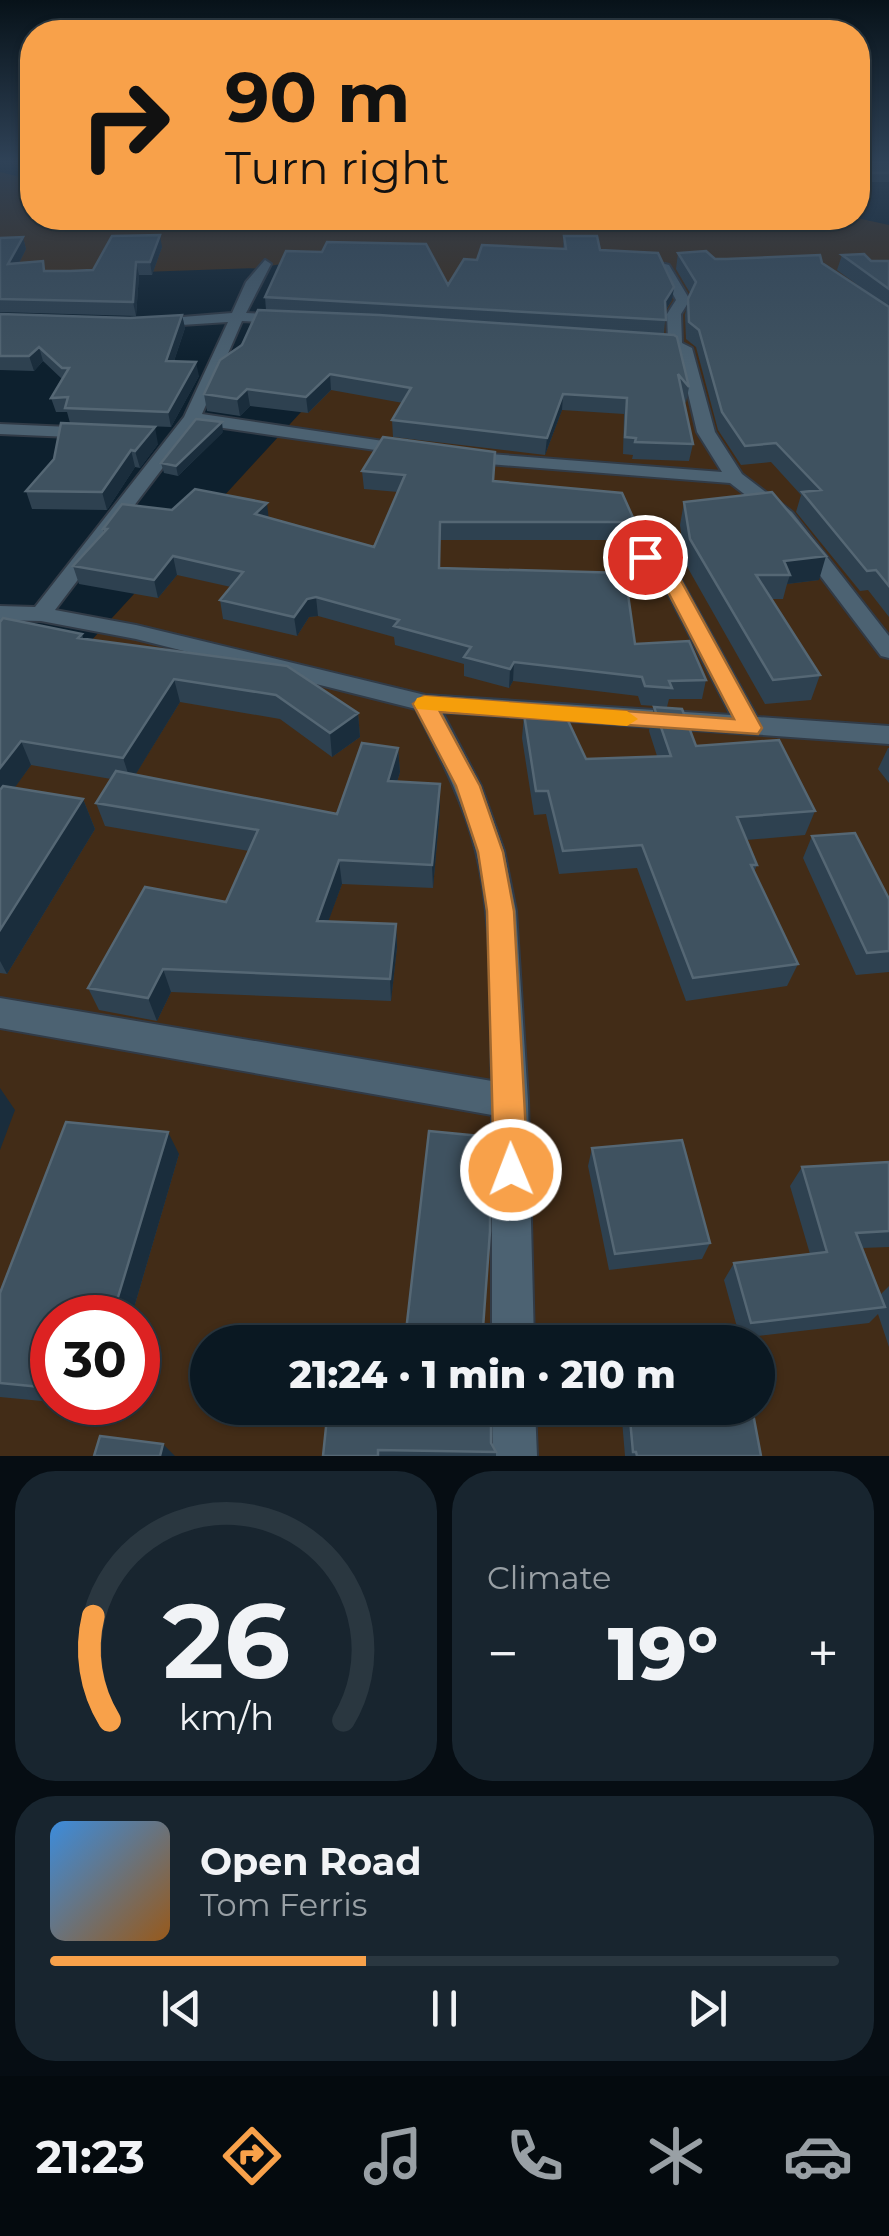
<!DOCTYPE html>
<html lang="en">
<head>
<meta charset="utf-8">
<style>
  :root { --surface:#0a1822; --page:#18252f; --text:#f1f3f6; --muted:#99a0a5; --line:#2a3740; --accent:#f8a14a }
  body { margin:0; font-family:Montserrat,sans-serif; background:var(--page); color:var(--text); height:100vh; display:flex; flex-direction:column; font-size:38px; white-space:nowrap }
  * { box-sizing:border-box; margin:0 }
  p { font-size:32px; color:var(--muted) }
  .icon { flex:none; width:55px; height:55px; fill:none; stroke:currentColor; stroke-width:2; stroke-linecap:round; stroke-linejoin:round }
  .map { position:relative; height:1456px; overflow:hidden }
  .side { display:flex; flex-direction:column; gap:15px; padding:15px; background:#060d13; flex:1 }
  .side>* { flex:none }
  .guide { position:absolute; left:20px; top:20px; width:850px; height:210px; border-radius:40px; box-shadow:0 2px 8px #0004,0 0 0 2px var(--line); background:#f8a14a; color:#111; overflow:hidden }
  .speed { position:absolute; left:30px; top:1295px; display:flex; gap:20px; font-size:50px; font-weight:700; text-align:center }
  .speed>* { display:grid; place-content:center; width:130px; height:130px; border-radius:50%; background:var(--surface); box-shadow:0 2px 8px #0004,0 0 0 2px var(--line); line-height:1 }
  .speed .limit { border:15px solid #d22; background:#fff; color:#111 }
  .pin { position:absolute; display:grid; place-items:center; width:85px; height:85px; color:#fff; margin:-42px; border:5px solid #fff; border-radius:50%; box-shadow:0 2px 10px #0007 }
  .me { position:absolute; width:110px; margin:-55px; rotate:359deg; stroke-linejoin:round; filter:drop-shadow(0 0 8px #0008) }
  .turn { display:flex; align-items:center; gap:35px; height:210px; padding:0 40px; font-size:45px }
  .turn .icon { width:130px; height:130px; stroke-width:2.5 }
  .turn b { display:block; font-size:70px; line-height:85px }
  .big { font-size:75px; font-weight:800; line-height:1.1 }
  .side .widget { flex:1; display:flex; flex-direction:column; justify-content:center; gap:15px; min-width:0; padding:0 35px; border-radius:40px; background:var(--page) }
  .side .dial { align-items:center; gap:0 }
  .dial svg { height:260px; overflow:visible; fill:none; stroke:var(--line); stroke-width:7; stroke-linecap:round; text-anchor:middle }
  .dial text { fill:var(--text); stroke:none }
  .song { display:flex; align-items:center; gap:30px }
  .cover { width:120px; height:120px; border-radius:15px; background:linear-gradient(135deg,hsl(210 70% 55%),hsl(30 70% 35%)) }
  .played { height:10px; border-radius:5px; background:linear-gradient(90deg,var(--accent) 40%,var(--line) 40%) }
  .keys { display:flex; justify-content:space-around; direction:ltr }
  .heat { display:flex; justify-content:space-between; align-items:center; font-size:55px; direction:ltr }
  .side .tiles { flex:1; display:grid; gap:15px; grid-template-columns:1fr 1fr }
  .widget:last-child { grid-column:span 2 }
  .trip { position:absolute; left:190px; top:1325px; width:585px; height:100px; border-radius:50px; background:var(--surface); box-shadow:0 2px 8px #0004,0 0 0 2px var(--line); font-weight:800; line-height:100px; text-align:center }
  .tabs { display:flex; height:160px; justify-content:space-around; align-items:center; background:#040a0e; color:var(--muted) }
  .tabs .icon { width:70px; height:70px }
  .tabs .selected { color:var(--accent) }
  .tabs b { font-size:45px; color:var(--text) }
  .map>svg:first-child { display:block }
</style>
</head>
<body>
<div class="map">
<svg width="889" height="1456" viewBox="0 0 889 1456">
  <rect width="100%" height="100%" fill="#0d202e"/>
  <!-- green -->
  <path fill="#422c17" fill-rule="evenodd" d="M0 172 32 180V218H857L889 225V1456H0V740L436 265 328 256 258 268 0 277ZM52 1318H138V1402H52ZM208 1342H758V1408H208Z"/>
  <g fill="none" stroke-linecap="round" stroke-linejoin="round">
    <!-- minor casing -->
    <g stroke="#313b47" stroke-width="4">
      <path id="minor" d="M265 260 271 264 246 313 285 315 292 319 285 323 242 321 202 414 410 445 419 450 410 455 196 424 55 610 136 625 425 695 731 715 656 570 640 562 608 557 605 553 615 547 652 553 671 562 757 717 889 726V744L442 712 481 786 504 851 516 911 528 1101 534 1342H492V1115L0 1028V998L492 1081C489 1005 494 924 476 851 463 800 439 755 416 709L136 639 41 621 0 620V606L35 607 184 417 228 322 150 327 145 326V320L232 313 246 282Z
        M665 264 669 265 690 300 681 314 682 343 692 348 715 432 742 474 792 512 889 636V658L881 656 778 520 730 483 464 462 455 457 464 452 722 472 697 432 678 351 642 342 649 338 668 341 667 314 676 300 659 268Z
        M0 424 94 428 103 433 94 438 0 434Z
        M492 1408H535L537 1456H493Z"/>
    </g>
    <!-- minor -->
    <use href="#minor" fill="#4c6272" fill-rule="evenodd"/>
  </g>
  <!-- wall -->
  <path fill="#2e4150" d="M858 163H889V182H858Z
    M564 236 600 250 674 287 672 300 666 310 664 334 674 335 689 387 686 403 684 400 693 444 689 461 632 459 633 455 623 454 624 414 562 410 545 455 393 437 392 420 403 403 331 390 308 413 250 406 240 416 207 411 204 394 266 310 265 297 448 285 477 260 563 249Z
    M23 237 26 249 19 263 45 271 93 270 162 247 152 275H139L136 316 0 312V238Z
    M678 253 715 259 822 263 878 300 837 270 842 255 871 261H889V617L868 590 860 591 796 512 801 495 771 462 741 465 718 430 696 347 686 339 685 315 688 299 690 293 676 269Z
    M0 314 130 318 182 315 185 328 174 361 199 376 171 427 70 423 67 412H56L51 398 62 379 43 361 34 371 0 370Z
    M223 432 178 476 164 473 161 463Z
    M158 444 140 468 135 467 107 510 32 509 26 491 54 459Z
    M362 471 494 481 635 522 633 540H440L439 568 635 644 706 680 702 699H669L667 707 641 705 638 696 513 681 509 688 464 676V664L395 645 394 637 318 616 309 617 297 636 223 619 220 600 231 587 177 575 158 598 79 584 73 566 104 533 103 529 269 518 374 547 398 492 364 489Z
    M684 502 819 580 787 584 783 599H772L820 675 811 700 765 704 685 563 680 525Z
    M0 622 82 634 83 638 358 713 360 737 332 757 280 719 180 702 135 775 337 814 398 748 400 772 397 782 440 784V808L433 888 342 884 328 921 396 924 397 947 391 1001 171 992 157 1021 99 1010 88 988 226 902 249 851 105 826 96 803 111 779 31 765 14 788 83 799 95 829 7 974 0 973Z
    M654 707 696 746 815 811 805 835 746 840 757 865 754 872 798 964 787 986 686 1001 637 868 559 874 546 814 534 815 522 738 524 714 586 759 657 756 649 731Z
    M888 748H889V783L878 769Z
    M812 836 889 899V972L856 975 803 858Z
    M592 1148 710 1243 702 1259 609 1270 588 1166Z
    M179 1154 131 1318H52V1402L0 1397V1293Z
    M889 1162V1247L862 1248 880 1295 889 1286V1347L878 1314 869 1323 740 1338 724 1280 734 1263 810 1254 790 1186 802 1167Z
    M64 1402H125L124 1408Z
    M328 1408 491 1443 496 1452V1456H323Z
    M621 1408H752L761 1456H625Z"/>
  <!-- shaded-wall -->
  <path fill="#1a2d3c" d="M160 235 162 247 152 275 150 262Z
    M23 237 26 249 12 277 8 264Z
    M136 262 139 275 136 316 133 302Z
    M674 287 672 300 663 314 665 301Z
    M182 315 185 328 169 376 166 361Z
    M39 347 43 361 34 371 29 356Z
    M196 362 199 376 171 427 168 412Z
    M330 374 331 390 308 413 306 397Z
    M247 389 250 406 240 416 237 399Z
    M563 394 562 410 545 455 547 438Z
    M222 422 223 432 178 476 176 466Z
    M155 427 158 444 140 468 135 451Z
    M131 450 135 467 107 510 102 492Z
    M267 503 269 521 255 514Z
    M173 556 177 575 158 598 154 580Z
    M826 556 819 580 787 584 790 575 784 561Z
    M316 597 318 616 309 617 297 636 294 617 307 599Z
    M514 662 513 681 509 688 510 669Z
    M174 679 180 702 131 782 123 758Z
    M358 713 360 737 332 757 330 733Z
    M21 741 31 765 3 804 0 798V768Z
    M398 748 400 772 390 805 388 781Z
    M440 784V808L433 888 432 865Z
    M83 799 95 829 7 974 0 961V930Z
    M339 860 342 884 320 944 317 921Z
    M396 924 397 947 391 1001 390 979Z
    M163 969 171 992 157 1021 148 998Z
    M0 1088 15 1110 0 1150Z
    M168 1132 179 1154 131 1318H112Z
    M138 1329 143 1336 138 1357Z
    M163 1444 175 1456H160Z"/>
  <!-- building -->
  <path fill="#3f5260" stroke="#556774" stroke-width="2.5" d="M858 163H889V173H858Z
    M160 235 150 262H136L133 302 0 299V238L23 237 8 264 43 261 44 271H70L93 270 112 236Z
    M564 236H597L600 250 658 253 674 287 665 301 666 320 265 297 286 251 322 252 327 242 426 244 448 285 464 259 477 260 482 245 566 249Z
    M706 251 715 259H726L820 255 822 263 889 307V586L876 570 867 571 802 492 821 490 776 443 745 446 722 412 699 330 689 322 688 299 696 282 678 253Z
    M864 254 871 261H889V289L842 255Z
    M258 310 379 315 674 335 677 337 689 387 678 374 693 444 635 442 636 438 625 437 627 398 563 394 547 438 392 420 411 388 330 374 306 397 247 389 237 399 204 394 220 360 242 345Z
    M0 314 130 318 182 315 166 361 196 362 168 412 65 408 68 397 51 398 69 368H62L39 347 29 356H0Z
    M196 419 222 422 176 466 161 463Z
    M61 423 155 427 135 451 131 450 102 492 26 491 54 459Z
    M383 437 495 452 493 481 622 493 635 522H440L439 568 625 573 635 644 689 641 706 680 669 681 672 688 645 686 642 677 514 662 510 669 464 657 471 647 394 626 399 620 316 597 307 599 294 617 220 600 243 572 173 556 154 580 73 566 107 529H103L122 504 172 510 195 489 267 503 255 514 374 547 405 475 362 471Z
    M772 492 826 556 784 561 790 575H756L820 675 773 680 690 539 684 502Z
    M3 618 82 634 78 638 287 666 358 713 330 733 276 695 174 679 123 758 21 741 0 768V622Z
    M654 707 682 709 696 746 779 740 815 811 737 817 757 865H751L798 964 693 978 642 845 563 851 548 791H536L524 714 562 708 586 759 671 756Z
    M362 743 398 748 388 781 440 784 432 865 339 860 317 921 396 924 390 979 163 969 148 998 88 988 145 887 226 902 258 830 96 803 116 771 337 814Z
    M3 786 83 799 0 930V790Z
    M855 833 889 899V951L867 953 812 836Z
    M66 1122 168 1132 112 1317 114 1318H52V1388L0 1383V1293Z
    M429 1131 490 1137V1231L482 1342H495H334V1338L405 1340Z
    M682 1140 710 1243 615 1254 592 1148Z
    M889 1162V1231L856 1233 885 1307 751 1323 734 1263 827 1252 802 1167Z
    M328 1408H491V1443L496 1452 378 1450V1456H323Z
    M629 1408H752L761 1456H637L636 1452H633Z
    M100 1436 163 1444 160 1456H94Z"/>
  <!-- sky -->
  <linearGradient id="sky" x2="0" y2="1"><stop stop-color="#071219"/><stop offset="0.44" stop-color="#2f4257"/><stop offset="1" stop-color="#2f4257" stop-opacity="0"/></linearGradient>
  <rect width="889" height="367" fill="url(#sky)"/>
  <!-- route -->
  <path fill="#f8a14a" stroke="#a16930" stroke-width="2.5" d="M645 552 673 566 762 728 758 734 440 712 480 786 503 852 514 911 528 1170 523 1182 511 1187 499 1182 494 1170 487 911 478 852 456 786 413 704 424 696 734 719 656 569 635 557Z"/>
  <!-- slow -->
  <path fill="#f59e0b" d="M425 696 627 711 638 719 627 726 417 709 414 704 417 698Z"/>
</svg>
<div class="speed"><div class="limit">30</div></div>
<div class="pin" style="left:645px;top:557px;background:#d93025"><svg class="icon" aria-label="arrive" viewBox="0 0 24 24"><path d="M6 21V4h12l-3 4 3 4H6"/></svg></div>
<svg class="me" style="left:511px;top:1170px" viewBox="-20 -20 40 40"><circle r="17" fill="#f8a14a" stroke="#fff" stroke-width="3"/><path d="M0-11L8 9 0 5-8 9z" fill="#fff"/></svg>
<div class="trip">21:24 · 1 min · 210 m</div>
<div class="guide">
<div class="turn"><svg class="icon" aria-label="right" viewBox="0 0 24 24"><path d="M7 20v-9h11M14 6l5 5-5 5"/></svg><div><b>90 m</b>Turn right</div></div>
</div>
</div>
<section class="side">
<div class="tiles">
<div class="widget dial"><svg viewBox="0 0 100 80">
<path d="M14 69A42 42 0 1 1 86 69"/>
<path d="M14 69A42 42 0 0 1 9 37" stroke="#f8a14a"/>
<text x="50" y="56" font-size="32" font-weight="700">26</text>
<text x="50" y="72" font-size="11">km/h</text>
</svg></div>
<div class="widget"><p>Climate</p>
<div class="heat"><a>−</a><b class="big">19°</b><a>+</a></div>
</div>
<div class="widget">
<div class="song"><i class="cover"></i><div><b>Open Road</b><p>Tom Ferris</p></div></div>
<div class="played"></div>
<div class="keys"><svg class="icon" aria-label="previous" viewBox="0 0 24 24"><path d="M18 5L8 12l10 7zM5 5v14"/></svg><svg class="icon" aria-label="pause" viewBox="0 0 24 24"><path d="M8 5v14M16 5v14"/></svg><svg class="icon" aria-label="next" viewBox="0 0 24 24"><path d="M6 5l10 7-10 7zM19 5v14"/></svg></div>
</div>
</div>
</section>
<nav class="tabs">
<b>21:23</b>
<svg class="icon selected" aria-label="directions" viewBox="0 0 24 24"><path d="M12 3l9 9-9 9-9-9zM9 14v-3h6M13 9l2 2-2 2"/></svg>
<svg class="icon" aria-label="music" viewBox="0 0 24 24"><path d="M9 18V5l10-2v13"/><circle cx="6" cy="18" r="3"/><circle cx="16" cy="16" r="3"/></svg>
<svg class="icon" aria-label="phone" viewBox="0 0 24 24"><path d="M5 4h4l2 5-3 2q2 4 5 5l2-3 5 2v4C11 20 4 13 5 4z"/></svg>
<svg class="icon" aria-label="climate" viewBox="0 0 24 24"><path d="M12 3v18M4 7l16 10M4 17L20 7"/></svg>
<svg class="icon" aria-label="car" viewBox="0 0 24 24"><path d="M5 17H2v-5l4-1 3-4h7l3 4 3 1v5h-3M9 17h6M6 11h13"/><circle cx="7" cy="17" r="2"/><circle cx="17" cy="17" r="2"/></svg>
</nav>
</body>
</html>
